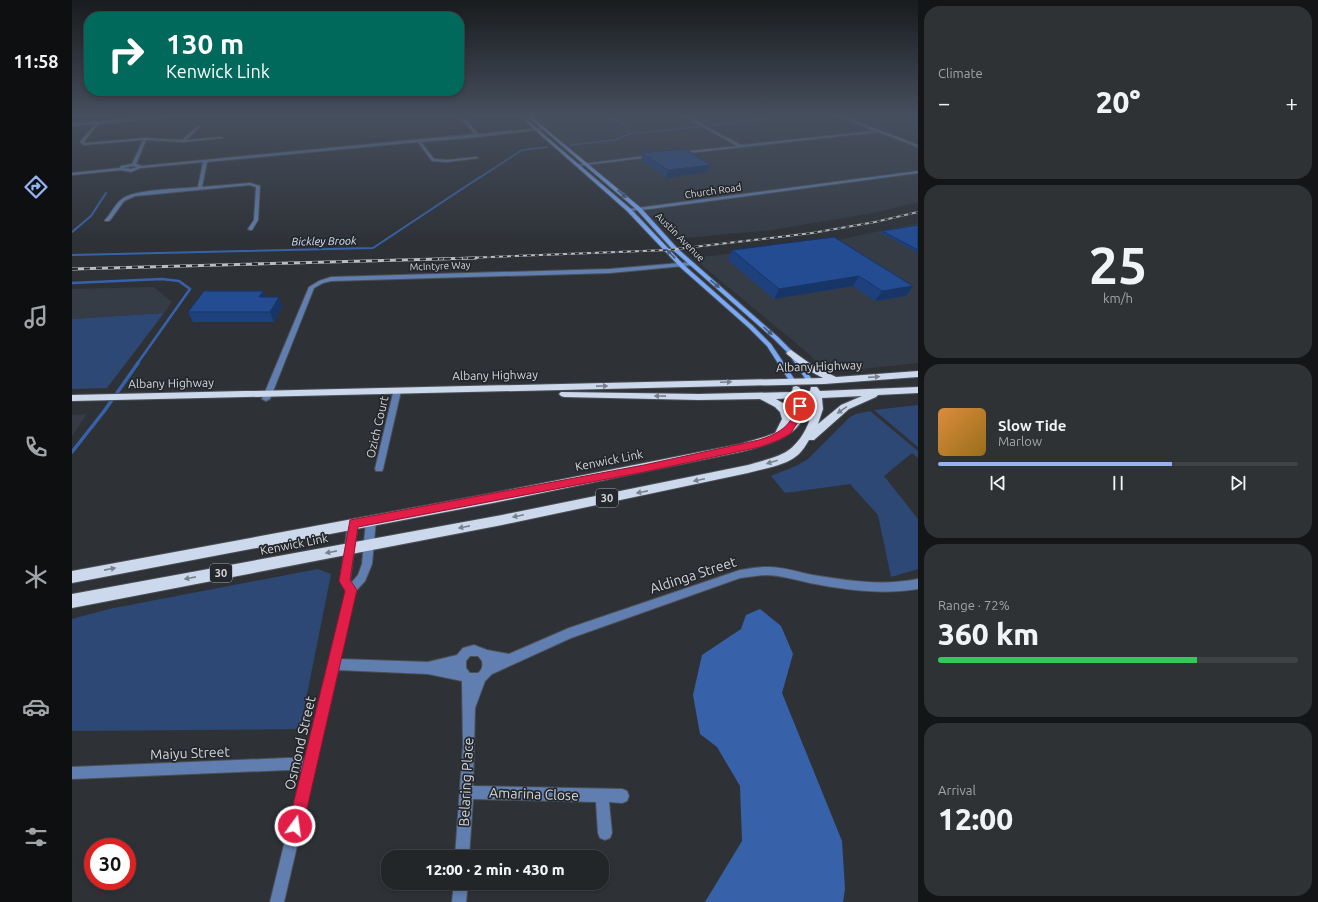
<!DOCTYPE html>
<html lang="en">
<head>
<meta charset="utf-8">
<style>
  :root { --surface:#222629; --page:#2e3235; --text:#f1f3f6; --muted:#a2a5a8; --line:#3f4346; --accent:#95b2f1 }
  body { margin:0; font-family:Ubuntu,sans-serif; background:var(--page); color:var(--text); height:100vh; display:flex; flex-direction:column; font-size:15px; white-space:nowrap }
  * { box-sizing:border-box; margin:0 }
  p { font-size:13px; color:var(--muted) }
  .icon { flex:none; width:22px; height:22px; fill:none; stroke:currentColor; stroke-width:2; stroke-linecap:round; stroke-linejoin:round }
  .map { position:relative; flex:1; overflow:hidden }
  .side { display:flex; flex-direction:column; gap:6px; padding:6px; background:#131517; width:400px }
  .side>* { flex:none }
  .hud { position:absolute; left:12px; top:12px; width:380px; height:84px; border-radius:16px; box-shadow:0 2px 6px #0003,0 0 0 1px var(--line); background:#00695c; color:#fff; overflow:hidden }
  .speed { position:absolute; left:12px; top:838px; display:flex; gap:8px; font-size:20px; font-weight:700; text-align:center }
  .speed>* { display:grid; place-content:center; width:52px; height:52px; border-radius:50%; background:var(--surface); box-shadow:0 2px 6px #0003,0 0 0 1px var(--line); line-height:1 }
  .speed .limit { border:6px solid #d22; background:#fff; color:#111 }
  .pin { position:absolute; display:grid; place-items:center; width:34px; height:34px; color:#fff; margin:-17px; border:2px solid #fff; border-radius:50%; box-shadow:0 1px 4px #0007 }
  .me { position:absolute; width:44px; margin:-22px; rotate:14deg; stroke-linejoin:round; filter:drop-shadow(0 0 3px #0008) }
  .turn { display:flex; align-items:center; gap:14px; height:84px; padding:0 16px; font-size:18px }
  .turn .icon { width:52px; height:52px; stroke-width:2.5 }
  .turn b { display:block; font-size:28px; line-height:34px }
  .big { font-size:30px; font-weight:800; line-height:1.1 }
  .side .widget { flex:1; display:flex; flex-direction:column; justify-content:center; gap:6px; min-width:0; padding:0 14px; border-radius:16px; background:var(--page) }
  .side .dial { align-items:center; gap:0 }
  .dial b { font-size:52px; line-height:1 }
  .song { display:flex; align-items:center; gap:12px }
  .cover { width:48px; height:48px; border-radius:6px; background:linear-gradient(135deg,hsl(30 70% 55%),hsl(40 70% 35%)) }
  .played { height:4px; border-radius:2px; background:linear-gradient(90deg,var(--accent) 65%,var(--line) 65%) }
  .keys { display:flex; justify-content:space-around; direction:ltr }
  .heat { display:flex; justify-content:space-between; align-items:center; font-size:22px; direction:ltr }
  .charge { height:6px; border-radius:3px; background:linear-gradient(90deg,#34c759 72%,var(--line) 0) }
  .trip { position:absolute; left:309px; top:850px; width:228px; height:40px; border-radius:16px; background:var(--surface); box-shadow:0 2px 6px #0003,0 0 0 1px var(--line); font-weight:800; line-height:40px; text-align:center }
  main { display:flex; flex:1; min-height:0 }
  .tab-bar { display:flex; flex-direction:column; width:72px; justify-content:space-around; align-items:center; background:#0e0f10; color:var(--muted) }
  .tab-bar .icon { width:28px; height:28px }
  .tab-bar .selected { color:var(--accent) }
  .tab-bar b { font-size:18px; color:var(--text) }
  .map>svg:first-child { display:block }
</style>
</head>
<body>
<main>
<nav class="tab-bar">
<b>11:58</b>
<svg class="icon selected" aria-label="directions" viewBox="0 0 24 24"><path d="M12 3l9 9-9 9-9-9zM9 14v-3h6M13 9l2 2-2 2"/></svg>
<svg class="icon" aria-label="music" viewBox="0 0 24 24"><path d="M9 18V5l10-2v13"/><circle cx="6" cy="18" r="3"/><circle cx="16" cy="16" r="3"/></svg>
<svg class="icon" aria-label="phone" viewBox="0 0 24 24"><path d="M5 4h4l2 5-3 2q2 4 5 5l2-3 5 2v4C11 20 4 13 5 4z"/></svg>
<svg class="icon" aria-label="climate" viewBox="0 0 24 24"><path d="M12 3v18M4 7l16 10M4 17L20 7"/></svg>
<svg class="icon" aria-label="car" viewBox="0 0 24 24"><path d="M5 17H2v-5l4-1 3-4h7l3 4 3 1v5h-3M9 17h6M6 11h13"/><circle cx="7" cy="17" r="2"/><circle cx="17" cy="17" r="2"/></svg>
<svg class="icon" aria-label="filters" viewBox="0 0 24 24"><path d="M4 7h16M4 17h16"/><circle cx="9" cy="7" r="2"/><circle cx="15" cy="17" r="2"/></svg>
</nav>
<div class="map">
<svg width="846" height="902" viewBox="0 0 846 902">
  <rect width="100%" height="100%" fill="#2e3237"/>
  <!-- built -->
  <path fill="#353c46" d="M458 115H846V202L806 212 700 230 603 239 560 199Z
    M846 223V363L761 372 749 367 737 354 621 258 756 242Z
    M82 287 100 302 92 313 0 319V289Z
    M15 414 0 436V415Z"/>
  <!-- green -->
  <path fill="#2d4875" d="M92 313 35 388 0 389V319Z
    M846 405V447L802 410Z
    M798 411 846 451V458L840 453 812 476 846 519V569L819 577 806 515 778 484 713 493 699 476 724 466 736 459 778 417 784 414Z
    M246 569 259 574 228 729 0 731V619L37 609Z"/>
  <!-- water -->
  <path fill="#3762aa" d="M688 609 709 626 721 654 710 693 770 841 773 889 771 902H633L670 841 668 786 645 747 628 734 621 695 630 655 669 629 674 615Z"/>
  <g fill="none" stroke-linecap="round" stroke-linejoin="round">
    <!-- stream-far3 -->
    <path stroke="#3762aa" stroke-width="1.5" d="M537 115 557 129V134
      M498 145 543 140 557 134 689 120V117L684 115
      M407 178 450 150 475 147"/>
    <!-- stream-far2 -->
    <path stroke="#3762aa" stroke-width="2" d="M0 232 19 216 34 193
      M0 255 301 248 408 177"/>
    <!-- stream-far1 -->
    <path stroke="#3762aa" stroke-width="2.5" d="M0 283 90 279 107 281 118 289 65 364"/>
    <!-- stream -->
    <path stroke="#3762aa" stroke-width="3.5" d="M0 452 33 410 66 363"/>
    <!-- minor casing -->
    <g stroke="#4c5055" stroke-width="2">
      <path id="minor" d="M108 115H126L26 124 12 142 13 143 73 138 110 140 127 125 128 127 114 140 149 137 151 138 111 142 74 140 64 164 70 166 403 134 392 122 388 121 389 119 394 120 406 134 472 128 474 129 406 137 349 142 362 159 375 160 404 157 406 158 375 162 360 161 346 142 135 162 130 187 178 183 188 186 186 220 180 230H178L176 229 182 220 184 187 178 185 63 196 52 201 39 219 37 221H33V220C39 214 43 204 50 199 63 189 109 189 126 187L131 162 68 168 59 172 49 170 0 175V173L48 168 49 166 60 164 71 140 12 145 8 142 23 124 0 126V124ZM60 166 65 167 59 169 51 168Z
        M313 115H316L313 118 311 117Z
        M609 115H613L669 145 802 131 763 115H768L846 145V147L806 132 609 154 608 152 665 146Z
        M581 155 580 157 505 166 503 165Z
        M846 171V173L578 209 557 211 555 210 557 209Z
        M620 262 623 264 622 265 538 273 259 281 251 283 242 288 198 399 194 401 190 399 237 287 247 281 259 277 538 269Z
        M322 389H328L329 391 311 469 310 471H304L303 469Z
        M299 516 302 517 304 520 300 564 293 581 283 592 268 659 356 662 385 655 391 648 402 645 415 650 437 654 497 628 668 570C676 569 684 567 693 567 709 566 726 572 741 575 777 581 811 586 846 579V589C810 595 774 590 738 583 724 580 708 575 693 575 684 576 676 577 668 578L499 638 420 674 413 681 403 708 401 786 550 789 555 791 557 796 555 801 550 803 537 802 540 833 538 838 533 840 528 838 526 833 524 802 401 799 397 857H383L391 746 390 681 356 674 266 670 212 902H198L230 771 215 770 0 779V767L215 758H233L274 591 268 581 276 523 278 520 281 519 284 520 286 523 278 580 280 582 286 575 290 564 294 520 296 517ZM398 656H406L410 661C411 667 410 670 406 673H398L394 668V661Z
        M382 883H396L394 902H380Z"/>
    </g>
    <!-- secondary casing -->
    <g stroke="#4c5055" stroke-width="2">
      <path id="secondary" d="M446 115H449L559 209 612 265 681 326 699 344 723 380 722 382H718L695 346 677 328 608 267 555 211Z
        M454 115H457L569 208 606 249 706 337 721 352 741 381 740 383H736L717 354 702 339 602 251 565 210Z"/>
    </g>
    <!-- trunk casing -->
    <g stroke="#4c5055" stroke-width="2">
      <path id="trunk" d="M719 350 740 365 764 377 846 371V377L752 384 0 401V395L751 378 734 369 716 355 714 353Z
        M724 386 727 387 730 391H738L739 387H745L748 391 846 387V393L806 395 804 397 777 409 742 440H737C734 445 731 450 727 454 714 466 693 468 676 473L430 525 0 608V594L430 515 676 465C688 461 701 459 712 453 729 444 743 418 740 398H732C742 434 694 446 668 452L421 503 0 583V571L421 493 668 444 692 437 703 433 710 419 708 412 703 407 688 399 627 400 492 397 489 396 487 394 489 392 627 394 720 392 721 387ZM790 396 769 405 746 424 751 409 750 398ZM722 398 723 404 720 418 714 405 704 399Z"/>
    </g>
    <!-- minor -->
    <use href="#minor" fill="#607eaf" fill-rule="evenodd"/>
    <!-- secondary -->
    <use href="#secondary" fill="#79a8f7" fill-rule="evenodd"/>
    <!-- trunk -->
    <use href="#trunk" fill="#ccd8ec" fill-rule="evenodd"/>
    <!-- rail-far1 casing -->
    <g stroke="#babdc1" stroke-width="2">
      <path id="rail-far1" d="M367 259 596 250 740 233 803 222 846 212"/>
    </g>
    <!-- rail casing -->
    <g stroke="#babdc1" stroke-width="3">
      <path id="rail" d="M0 269 404 258"/>
    </g>
    <!-- rail-far1 -->
    <use href="#rail-far1" stroke="#24282d" stroke-width="1.5" stroke-dasharray="4" stroke-linecap="butt"/>
    <!-- rail -->
    <use href="#rail" stroke="#24282d" stroke-width="2" stroke-dasharray="6" stroke-linecap="butt"/>
  </g>
  <!-- wall -->
  <path fill="#1e417e" d="M570 153 636 172 594 178 569 161Z
    M846 225V253L809 233 810 231Z
    M660 250 841 286 834 296 803 301 781 286 702 299 656 260Z
    M191 291 193 297H207L210 307 202 322H121L116 312Z"/>
  <!-- shaded-wall -->
  <path fill="#183567" d="M639 165 636 172 594 178 596 170Z
    M787 276 781 286 702 299 707 289Z
    M841 286 834 296 803 301 810 291Z
    M191 291 195 302 187 297Z
    M207 297 210 307 202 322 198 312Z"/>
  <!-- building -->
  <path fill="#234c93" stroke="#183567" d="M613 149 639 165 596 170 570 153Z
    M846 225V250L810 231Z
    M762 237 841 286 810 291 787 276 707 289 660 250Z
    M132 291H191L187 297H207L198 312H116Z"/>
  <!-- one-way arrows -->
  <defs><path id="oneway-solid" d="M-6-.8H1V-3.2L6.5 0L1 3.2V.8H-6Z"/></defs>
  <g fill="#465b7e">
    <use href="#oneway-solid" transform="translate(550 194) rotate(42)"/>
    <use href="#oneway-solid" transform="translate(599 254) rotate(-133)"/>
    <use href="#oneway-solid" transform="translate(643 284) rotate(41)"/>
    <use href="#oneway-solid" transform="translate(696 331) rotate(42)"/>
  </g>
  <g fill="#78808c">
    <use href="#oneway-solid" transform="translate(802 377) rotate(-4)"/>
    <use href="#oneway-solid" transform="translate(654 382) rotate(-2)"/>
    <use href="#oneway-solid" transform="translate(530 386) rotate(-1)"/>
    <use href="#oneway-solid" transform="translate(588 396) rotate(-179)"/>
    <use href="#oneway-solid" transform="translate(770 410) rotate(146)"/>
    <use href="#oneway-solid" transform="translate(700 462) rotate(163)"/>
    <use href="#oneway-solid" transform="translate(627 480) rotate(168)"/>
    <use href="#oneway-solid" transform="translate(570 492) rotate(169)"/>
    <use href="#oneway-solid" transform="translate(446 516) rotate(168)"/>
    <use href="#oneway-solid" transform="translate(392 527) rotate(169)"/>
    <use href="#oneway-solid" transform="translate(259 552) rotate(169)"/>
    <use href="#oneway-solid" transform="translate(38 569) rotate(-11)"/>
    <use href="#oneway-solid" transform="translate(118 578) rotate(169)"/>
  </g>
  <!-- sky -->
  <linearGradient id="sky" x2="0" y2="1"><stop stop-color="#191c1e"/><stop offset="0.48" stop-color="#464f5e"/><stop offset="1" stop-color="#464f5e" stop-opacity="0"/></linearGradient>
  <rect width="846" height="242" fill="url(#sky)"/>
  <!-- route -->
  <path fill="#e11d48" stroke="#92132f" d="M725 403H731L732 406 730 416 718 434 707 440 688 447 572 472 286 527 278 580 285 590 231 826 229 831 223 833 218 831 216 826 273 591 267 581 278 520 572 465 687 440C702 435 714 430 721 416 723 412 723 407 725 403Z"/>
  <g text-anchor="middle" dominant-baseline="central" stroke-width="3.5" stroke-linejoin="round" paint-order="stroke">
    <!-- far-street labels -->
    <g font-size="10" fill="#d5d7db" stroke="#24282d">
      <text transform="translate(641 191) rotate(-8)">Church Road</text>
      <text transform="translate(608 237) rotate(45)">Austin Avenue</text>
      <text transform="translate(368 266) rotate(-2)">McIntyre Way</text>
    </g>
    <!-- far-water labels -->
    <g font-size="11" font-style="italic" fill="#d7e4f8" stroke="#24282d">
      <text transform="translate(252 241) rotate(-1)">Bickley Brook</text>
    </g>
    <!-- shield labels -->
    <g fill="#24282d" stroke="#a0a2a7" stroke-width="1">
      <rect x="524" y="489" width="22" height="18" rx="3"/>
      <rect x="138" y="564" width="22" height="18" rx="3"/>
    </g>
    <g font-size="11" font-weight="bold" fill="#d5d7db">
      <text x="535" y="498">30</text>
      <text x="149" y="573">30</text>
    </g>
    <!-- street labels -->
    <g font-size="12" fill="#d5d7db" stroke="#24282d">
      <text transform="translate(747 366) rotate(-2)">Albany Highway</text>
      <text transform="translate(423 375) rotate(-1)">Albany Highway</text>
      <text transform="translate(99 383) rotate(-1)">Albany Highway</text>
      <text transform="translate(305 427) rotate(-77)">Ozich Court</text>
      <text transform="translate(537 460) rotate(-11)">Kenwick Link</text>
      <text transform="translate(222 544) rotate(-11)">Kenwick Link</text>
    </g>
    <!-- near-street labels -->
    <g font-size="14" fill="#d5d7db" stroke="#24282d">
      <text transform="translate(621 575) rotate(-18)">Aldinga Street</text>
      <text transform="translate(228 743) rotate(-77)">Osmond Street</text>
      <text transform="translate(118 753) rotate(-2)">Maiyu Street</text>
      <text transform="translate(394 782) rotate(-87)">Belaring Place</text>
      <text transform="translate(462 794) rotate(2)">Amarina Close</text>
    </g>
  </g>
</svg>
<div class="speed"><div class="limit">30</div></div>
<div class="pin" style="left:728px;top:406px;background:#d93025"><svg class="icon" aria-label="arrive" viewBox="0 0 24 24"><path d="M6 21V4h12l-3 4 3 4H6"/></svg></div>
<svg class="me" style="left:223px;top:826px" viewBox="-20 -20 40 40"><circle r="17" fill="#e11d48" stroke="#fff" stroke-width="3"/><path d="M0-11L8 9 0 5-8 9z" fill="#fff"/></svg>
<div class="trip">12:00 · 2 min · 430 m</div>
<div class="hud">
<div class="turn"><svg class="icon" aria-label="right" viewBox="0 0 24 24"><path d="M7 20v-9h11M14 6l5 5-5 5"/></svg><div><b>130 m</b>Kenwick Link</div></div>
</div>
</div>
<section class="side">
<div class="widget"><p>Climate</p>
<div class="heat"><a>−</a><b class="big">20°</b><a>+</a></div>
</div>
<div class="widget dial"><b>25</b><p>km/h</p></div>
<div class="widget">
<div class="song"><i class="cover"></i><div><b>Slow Tide</b><p>Marlow</p></div></div>
<div class="played"></div>
<div class="keys"><svg class="icon" aria-label="previous" viewBox="0 0 24 24"><path d="M18 5L8 12l10 7zM5 5v14"/></svg><svg class="icon" aria-label="pause" viewBox="0 0 24 24"><path d="M8 5v14M16 5v14"/></svg><svg class="icon" aria-label="next" viewBox="0 0 24 24"><path d="M6 5l10 7-10 7zM19 5v14"/></svg></div>
</div>
<div class="widget"><p>Range · 72%</p><b class="big">360 km</b><div class="charge"></div></div>
<div class="widget"><p>Arrival</p><b class="big">12:00</b></div>
</section>
</main>
</body>
</html>
